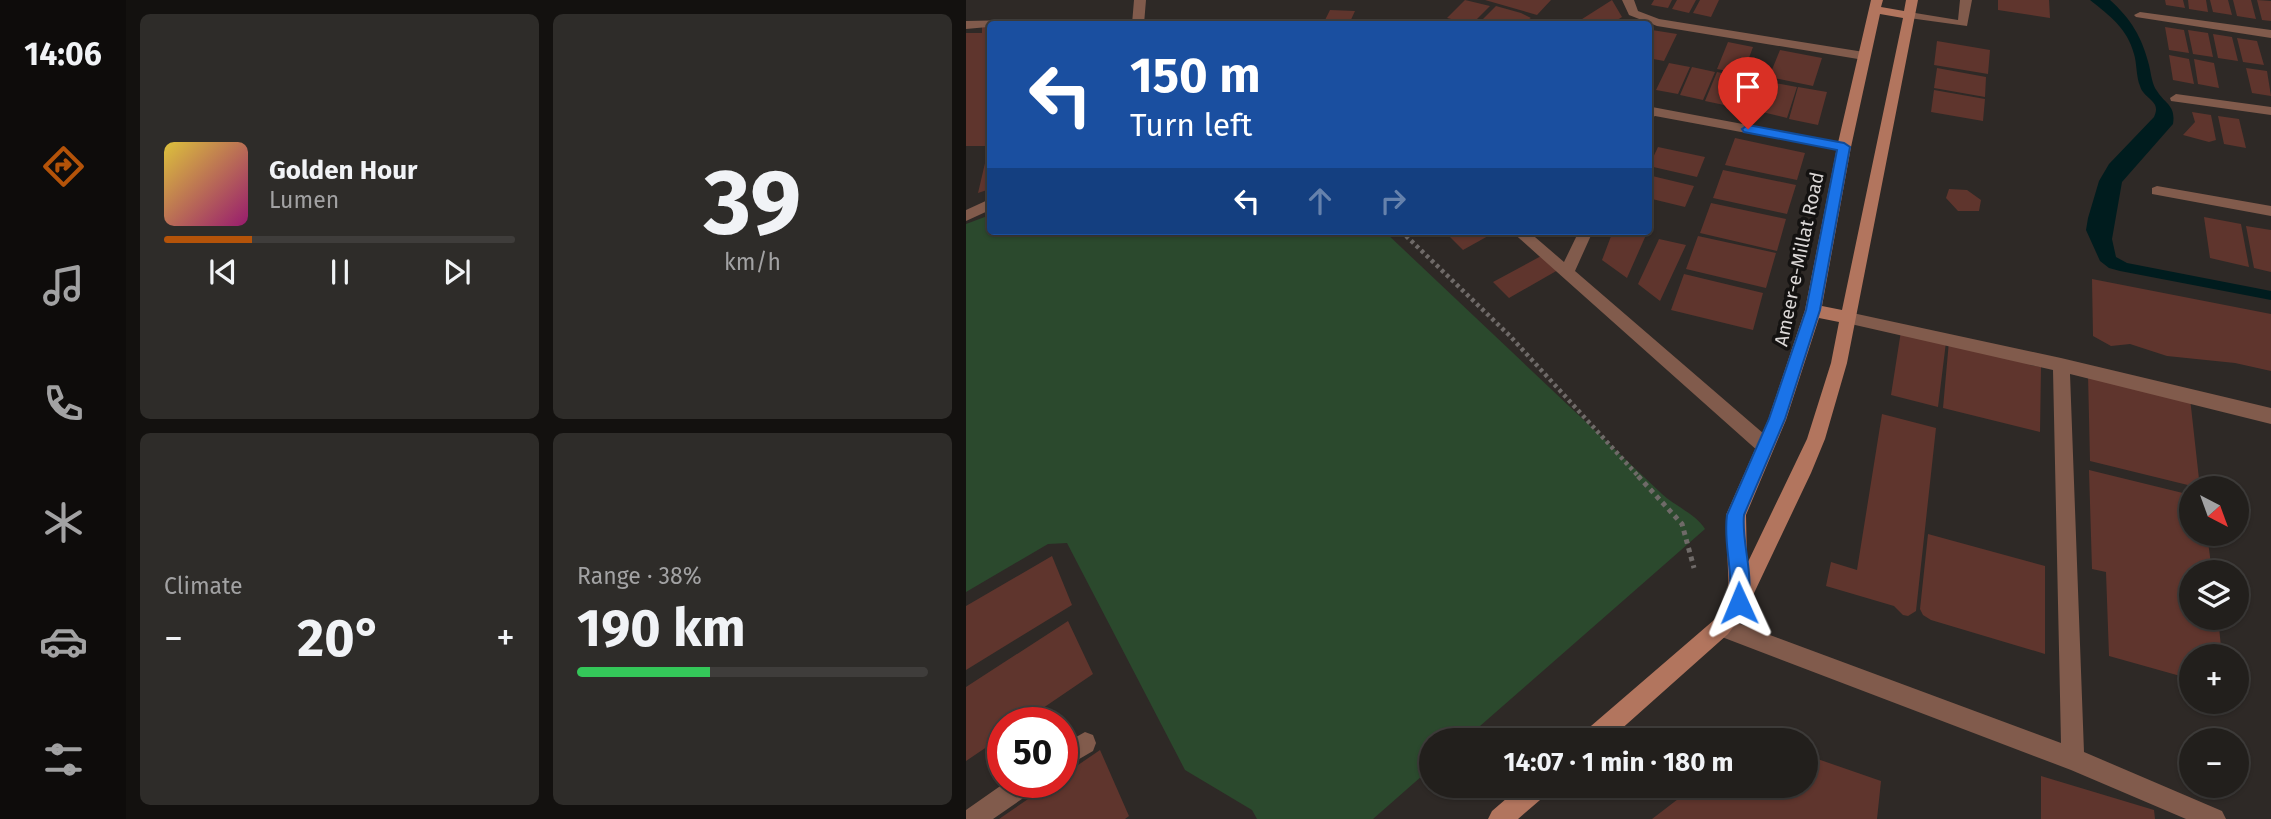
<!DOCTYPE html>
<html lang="en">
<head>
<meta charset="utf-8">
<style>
  :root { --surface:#221f1c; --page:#2e2c29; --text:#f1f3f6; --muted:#a2a2a3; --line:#3f3d3b; --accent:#b45309 }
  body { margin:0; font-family:"Fira Sans",sans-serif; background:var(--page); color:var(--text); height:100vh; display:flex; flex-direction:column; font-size:26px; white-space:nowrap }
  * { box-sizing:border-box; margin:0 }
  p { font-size:23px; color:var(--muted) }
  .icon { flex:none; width:38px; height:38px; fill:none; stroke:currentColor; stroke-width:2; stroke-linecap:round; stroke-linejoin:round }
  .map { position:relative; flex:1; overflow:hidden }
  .panel { display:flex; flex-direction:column; gap:14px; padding:14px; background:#13110f; width:840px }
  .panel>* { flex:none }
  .banner { position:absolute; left:21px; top:21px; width:665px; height:214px; border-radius:7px; box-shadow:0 2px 5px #0004,0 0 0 2px var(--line); background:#1a4fa0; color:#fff; overflow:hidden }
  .needle { width:46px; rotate:139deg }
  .buttons { position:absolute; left:1213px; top:476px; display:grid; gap:14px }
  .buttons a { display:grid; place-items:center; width:70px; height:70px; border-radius:50%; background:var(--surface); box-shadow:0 2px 5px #0004,0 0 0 2px var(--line); font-size:35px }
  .speed { position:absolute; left:21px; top:707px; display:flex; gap:14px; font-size:35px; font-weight:700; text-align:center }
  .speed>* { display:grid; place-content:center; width:91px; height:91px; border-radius:50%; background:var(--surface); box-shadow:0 2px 5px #0004,0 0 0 2px var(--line); line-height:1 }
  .speed .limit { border:10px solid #d22; background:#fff; color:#111 }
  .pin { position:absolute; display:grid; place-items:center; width:60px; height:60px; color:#fff; margin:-72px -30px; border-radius:50% 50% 50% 0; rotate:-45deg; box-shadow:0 0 7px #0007 }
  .pin .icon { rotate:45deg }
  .me { position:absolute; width:77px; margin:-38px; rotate:359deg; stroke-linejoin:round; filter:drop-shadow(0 0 5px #0008) }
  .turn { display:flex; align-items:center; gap:24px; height:147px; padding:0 28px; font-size:32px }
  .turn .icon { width:91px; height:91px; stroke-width:2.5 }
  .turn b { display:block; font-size:49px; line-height:60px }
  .lanes { display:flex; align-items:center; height:66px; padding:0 28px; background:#0003; justify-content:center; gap:35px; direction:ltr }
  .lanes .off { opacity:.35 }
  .big { font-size:52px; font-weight:700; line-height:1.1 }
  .panel .tile { flex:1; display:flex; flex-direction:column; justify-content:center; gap:10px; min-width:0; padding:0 24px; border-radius:10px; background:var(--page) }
  .panel .dial { align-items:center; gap:0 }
  .dial b { font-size:91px; line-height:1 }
  .song { display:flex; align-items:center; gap:21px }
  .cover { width:84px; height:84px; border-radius:10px; background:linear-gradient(135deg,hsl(50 70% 55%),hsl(320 70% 35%)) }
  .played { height:7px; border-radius:4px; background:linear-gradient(90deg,var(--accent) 25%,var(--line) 25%) }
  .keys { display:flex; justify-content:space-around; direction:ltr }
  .heat { display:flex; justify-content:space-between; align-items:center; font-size:38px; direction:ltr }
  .charge { height:10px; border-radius:5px; background:linear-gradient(90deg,#34c759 38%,var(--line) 0) }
  .panel .tiles { flex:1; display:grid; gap:14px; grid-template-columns:repeat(2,1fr) }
  .trip { position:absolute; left:453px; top:728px; width:399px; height:70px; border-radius:35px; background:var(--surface); box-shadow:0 2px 5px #0004,0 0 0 2px var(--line); font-weight:700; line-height:70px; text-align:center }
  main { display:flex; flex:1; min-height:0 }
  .tab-bar { display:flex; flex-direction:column; width:126px; justify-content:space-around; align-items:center; background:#0e0c0b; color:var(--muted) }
  .tab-bar .icon { width:49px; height:49px }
  .tab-bar .selected { color:var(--accent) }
  .tab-bar b { font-size:32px; color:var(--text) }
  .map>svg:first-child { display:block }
</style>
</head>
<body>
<main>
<nav class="tab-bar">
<b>14:06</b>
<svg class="icon selected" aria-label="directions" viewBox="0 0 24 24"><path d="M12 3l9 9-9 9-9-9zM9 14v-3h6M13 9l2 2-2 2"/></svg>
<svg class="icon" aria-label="music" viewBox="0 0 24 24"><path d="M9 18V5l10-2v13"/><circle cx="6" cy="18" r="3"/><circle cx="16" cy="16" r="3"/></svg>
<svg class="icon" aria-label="phone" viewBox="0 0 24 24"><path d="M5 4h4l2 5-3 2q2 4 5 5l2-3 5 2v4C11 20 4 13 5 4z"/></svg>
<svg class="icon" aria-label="climate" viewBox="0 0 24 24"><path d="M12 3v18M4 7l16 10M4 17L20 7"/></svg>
<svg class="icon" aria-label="car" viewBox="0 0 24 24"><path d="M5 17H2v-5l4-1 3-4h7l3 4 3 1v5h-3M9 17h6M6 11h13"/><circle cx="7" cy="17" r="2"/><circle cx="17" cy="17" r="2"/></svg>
<svg class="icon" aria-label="filters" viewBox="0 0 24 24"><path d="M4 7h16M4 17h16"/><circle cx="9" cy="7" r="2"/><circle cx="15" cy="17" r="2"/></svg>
</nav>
<section class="panel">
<div class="tiles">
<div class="tile">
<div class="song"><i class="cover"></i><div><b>Golden Hour</b><p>Lumen</p></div></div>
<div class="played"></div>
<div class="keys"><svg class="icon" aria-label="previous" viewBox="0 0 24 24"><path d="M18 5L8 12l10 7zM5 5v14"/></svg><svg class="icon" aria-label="pause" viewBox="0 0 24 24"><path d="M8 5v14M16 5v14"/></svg><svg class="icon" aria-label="next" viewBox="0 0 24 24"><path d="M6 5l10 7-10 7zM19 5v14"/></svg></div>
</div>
<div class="tile dial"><b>39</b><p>km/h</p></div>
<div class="tile"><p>Climate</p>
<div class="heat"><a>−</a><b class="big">20°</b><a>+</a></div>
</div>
<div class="tile"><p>Range · 38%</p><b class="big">190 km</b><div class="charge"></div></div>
</div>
</section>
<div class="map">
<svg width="1305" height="819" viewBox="0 0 1305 819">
  <rect width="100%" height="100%" fill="#2e2926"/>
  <!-- green -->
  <path fill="#2b492d" d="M24 215V231H418L696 494C709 506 731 515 739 529L498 740H466L465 768 407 819H291L286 810 219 770 101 543 82 544 0 592V224Z"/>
  <!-- water -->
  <path fill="#001c1e" d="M1124 0H1144C1165 19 1176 37 1183 65 1185 73 1186 85 1191 91 1199 104 1210 105 1207 124L1156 182 1146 239 1150 257 1161 263 1305 291V300L1154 271 1143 268 1134 261 1120 230 1122 218 1133 181 1143 164 1188 117C1196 100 1178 100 1174 86 1170 76 1171 64 1168 54 1161 28 1144 16 1124 0Z"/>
  <!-- building -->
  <path fill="#5f352d" d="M499 0 524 6 506 24 481 18Z
    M519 0H585L571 15Z
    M646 0 656 17 645 24 638 20 631 24 613 21Z
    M688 0H706L702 8 685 5Z
    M711 0H730L723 13 706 9Z
    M734 0H753L745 17 727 13Z
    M1032 0H1083L1084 18 1032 10Z
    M1199 0H1217L1219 8 1200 5Z
    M1222 0H1240L1242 12 1223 9Z
    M1244 0H1262L1266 15 1247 12Z
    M1267 0H1285L1290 19 1271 16Z
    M1291 0 1305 1V21L1296 20Z
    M530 6 555 13 565 18 555 24H512Z
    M364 10 389 11 383 24H357Z
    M16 26H24V189L12 193 23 146H0V33H16Z
    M1199 27 1218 30 1223 53 1203 50Z
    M686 30 711 34 698 61 682 58V37Z
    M1222 30 1242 33 1247 57 1227 54Z
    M1247 34 1266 37 1272 61 1252 58Z
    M1271 38 1291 41 1298 65 1277 62Z
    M971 41 1024 50 1022 74 968 65Z
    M762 42 787 47 777 74 751 69Z
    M814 50 856 58 847 86 803 77Z
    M1203 55 1223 59 1228 84 1207 80Z
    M1228 59 1248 63 1253 88 1232 84Z
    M703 63 724 67 712 94 690 90Z
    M726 67 749 72 737 100 714 95Z
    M971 68 1020 77 1019 97 968 88Z
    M1280 68 1301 71 1305 96 1286 93Z
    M751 72 775 77 763 106 739 101Z
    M778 77 801 82 790 111 766 106Z
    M803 82 831 87 821 118 792 111Z
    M832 87 861 92 852 125 823 119Z
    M968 90 1019 99 1017 121 965 112Z
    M1226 112 1245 115 1250 140 1243 142 1217 135 1229 122Z
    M1252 116 1273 119 1280 148 1258 144Z
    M769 138 839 153 831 180 759 165Z
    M692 147 739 157 731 177 683 166Z
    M757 170 830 185 821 214 747 198Z
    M682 175 728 186 719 207 682 198Z
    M983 189 1001 190 1015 200 1013 211H992L980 198Z
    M745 203 820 219 811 251 734 233Z
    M1238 217 1275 224 1283 267 1244 258Z
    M1280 226 1305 230V272L1288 268Z
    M487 231H531L497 250 481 234Z
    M647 231 680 235 661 278 636 260Z
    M732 236 810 253 800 288 720 269Z
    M693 239 720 245 694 301 672 284Z
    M577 255 592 270 543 298 527 282Z
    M718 274 797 293 787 330 705 310Z
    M1126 279 1305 314V371L1269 363 1201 356 1164 344 1145 346 1127 336Z
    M935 331 980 342 972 407 925 395Z
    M983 341 1065 360 1064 365 1075 367 1074 432 977 408Z
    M1122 374 1224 398 1234 488 1124 461Z
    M916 414 970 428 950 611 942 616 937 615 928 606 860 586 865 562 891 570Z
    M1123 470 1225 495V534H1241L1246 572H1225V618H1252L1256 656H1225V679L1143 656 1140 572 1126 569Z
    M962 534 1079 566V654L965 620 957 615 954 609Z
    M86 556 106 605 0 670V606Z
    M102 621 127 674 55 723H37V736L0 761V687Z
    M134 750 163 816 159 819H33L87 782H96V776Z
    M840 755 915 781 911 819H686L729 786H840Z
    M1075 776 1188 810 1189 819H1075Z"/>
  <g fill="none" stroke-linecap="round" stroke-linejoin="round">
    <!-- path-far1 -->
    <path stroke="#6f6a68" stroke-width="4.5" stroke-dasharray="3.5 3.5" stroke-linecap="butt" d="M435 231 544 336 674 478"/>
    <!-- path -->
    <path stroke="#6f6a68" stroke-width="5" stroke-dasharray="4.5 4.5" stroke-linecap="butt" d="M672 476 716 524 728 568"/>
    <!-- street -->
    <path fill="#815b4c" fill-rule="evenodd" d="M168 0H180L178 24H166Z
      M656 0H668L672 11 693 19 898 52 904 56 898 60 691 26 663 15Z
      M994 0H1006L1001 26 943 18 937 15 943 12 992 20Z
      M1174 12 1305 30V38L1170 17 1168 15Z
      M48 20 54 24 0 29V21Z
      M1210 94 1305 107V115L1205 101 1204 98Z
      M686 107 878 143 885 147 878 151 689 116 682 120V108Z
      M1191 186 1305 206V216L1186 194V188Z
      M24 199V210L0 221V210Z
      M545 231H562L598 262 613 231H627L609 271 805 440 808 446 805 452 799 454 793 452Z
      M882 312 1095 358 1305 408V424L1104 374 1118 752 1256 811 1260 819H1220L1105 770 748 634 745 627 748 620 755 617 1095 743 1087 370 876 322 874 318Z
      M119 732 127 735 130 743 127 751 96 769V745Z
      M40 782H72L69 790 27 819H0V810Z"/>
    <!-- secondary -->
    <path fill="#b2755e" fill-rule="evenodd" d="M905 0H917L915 7 938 11 940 0H952L881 363 859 439 845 473 780 610 762 634 643 740H615L618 732 748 620 763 599 760 515 802 420 839 310 871 147ZM914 14 937 18 876 310 856 306 885 147ZM853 318 873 322 865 363 841 439 781 564 780 515 820 420Z
      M555 786H585L581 794 552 819H522L526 811Z"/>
  </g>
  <!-- route -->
  <path fill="#1a73e8" stroke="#114b97" stroke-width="2" d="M782 125 878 143 884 147 854 310 819 419 778 515C775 545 791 581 779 609L773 612 766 609C762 599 765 588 764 576 763 556 758 536 761 515L803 419 840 310 871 150 778 132 776 129Z"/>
  <g text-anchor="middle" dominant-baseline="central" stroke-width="7" stroke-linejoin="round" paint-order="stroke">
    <!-- street labels -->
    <g font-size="19" fill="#dcd8d7" stroke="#141211">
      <text transform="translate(833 259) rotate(-78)">Ameer-e-Millat Road</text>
    </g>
  </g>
</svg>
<div class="buttons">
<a><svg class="needle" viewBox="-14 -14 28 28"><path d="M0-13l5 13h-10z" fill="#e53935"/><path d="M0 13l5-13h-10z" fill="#a2a2a3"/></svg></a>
<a><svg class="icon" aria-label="layers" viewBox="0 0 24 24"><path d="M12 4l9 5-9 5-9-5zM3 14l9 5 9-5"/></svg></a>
<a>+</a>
<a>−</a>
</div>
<div class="speed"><div class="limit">50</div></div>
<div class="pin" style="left:782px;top:129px;background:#d93025"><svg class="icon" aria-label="arrive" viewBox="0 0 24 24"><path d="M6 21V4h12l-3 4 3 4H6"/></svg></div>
<svg class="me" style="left:773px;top:603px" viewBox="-20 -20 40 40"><path d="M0-17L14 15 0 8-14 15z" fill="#1a73e8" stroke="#fff" stroke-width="4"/></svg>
<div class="trip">14:07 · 1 min · 180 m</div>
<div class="banner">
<div class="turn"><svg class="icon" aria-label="left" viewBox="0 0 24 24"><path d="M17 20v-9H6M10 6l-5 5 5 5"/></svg><div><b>150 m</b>Turn left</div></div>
<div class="lanes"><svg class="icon" aria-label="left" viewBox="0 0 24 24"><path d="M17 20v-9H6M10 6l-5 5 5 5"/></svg><svg class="icon off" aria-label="ahead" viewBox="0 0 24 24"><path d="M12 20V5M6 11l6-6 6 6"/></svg><svg class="icon off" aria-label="right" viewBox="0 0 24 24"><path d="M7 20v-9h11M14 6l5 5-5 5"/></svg></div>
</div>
</div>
</main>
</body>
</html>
